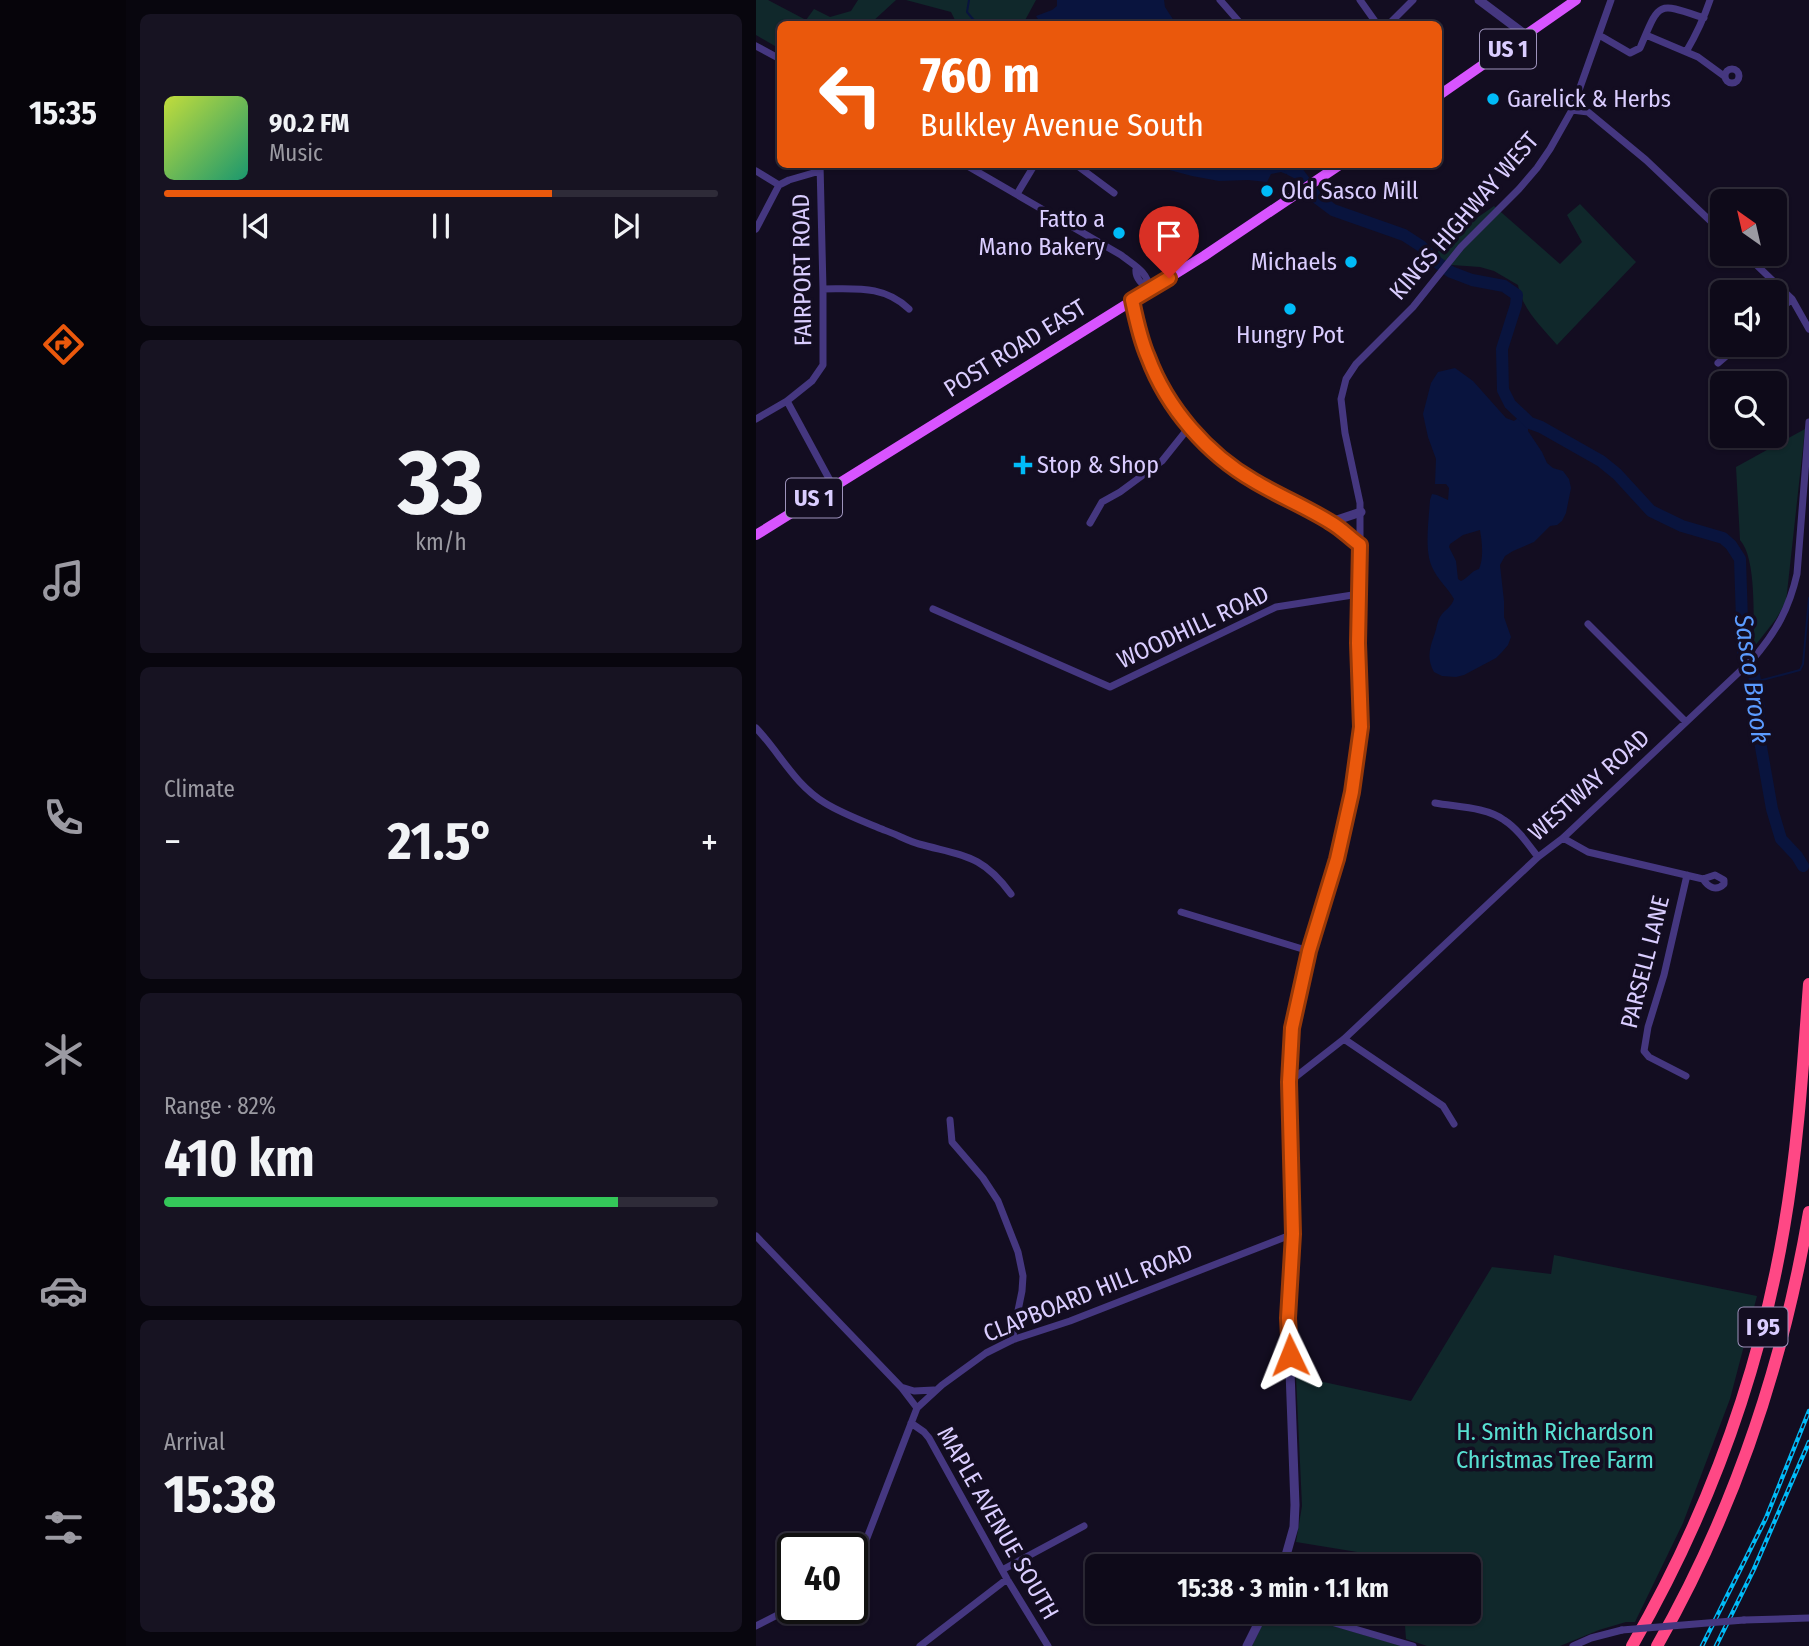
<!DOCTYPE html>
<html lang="en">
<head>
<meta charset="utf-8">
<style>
  :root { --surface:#0e0a19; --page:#171322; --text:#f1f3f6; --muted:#9b9aa2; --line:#2e2b38; --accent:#ea580c }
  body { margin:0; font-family:"Fira Sans Condensed",sans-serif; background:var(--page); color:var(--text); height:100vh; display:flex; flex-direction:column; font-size:26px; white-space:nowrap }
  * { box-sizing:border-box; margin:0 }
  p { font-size:23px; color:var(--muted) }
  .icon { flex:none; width:38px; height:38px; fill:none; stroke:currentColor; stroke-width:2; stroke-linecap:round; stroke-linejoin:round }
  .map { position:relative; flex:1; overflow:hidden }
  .panel { display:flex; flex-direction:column; gap:14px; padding:14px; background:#08060e; width:630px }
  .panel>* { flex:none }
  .banner { position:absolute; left:21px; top:21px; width:665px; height:147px; border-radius:10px; box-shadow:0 2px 5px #0004,0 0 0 2px var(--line); background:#ea580c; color:#fff; overflow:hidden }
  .needle { width:46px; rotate:326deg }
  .tools { position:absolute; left:954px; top:189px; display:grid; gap:14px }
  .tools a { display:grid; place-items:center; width:77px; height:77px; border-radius:10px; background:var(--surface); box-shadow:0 2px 5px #0004,0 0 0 2px var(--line); font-size:35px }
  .speed { position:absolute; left:21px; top:1533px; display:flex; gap:14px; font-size:35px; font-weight:700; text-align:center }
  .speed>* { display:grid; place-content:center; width:91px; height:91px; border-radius:50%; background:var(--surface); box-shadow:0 2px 5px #0004,0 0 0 2px var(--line); line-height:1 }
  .speed .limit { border:4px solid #111; border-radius:10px; background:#fff; color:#111 }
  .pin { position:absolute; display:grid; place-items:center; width:60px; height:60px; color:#fff; margin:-72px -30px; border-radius:50% 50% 50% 0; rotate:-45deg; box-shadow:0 0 7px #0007 }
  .pin .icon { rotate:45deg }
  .me { position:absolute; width:77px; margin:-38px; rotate:358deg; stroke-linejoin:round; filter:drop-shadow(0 0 5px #0008) }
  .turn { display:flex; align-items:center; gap:24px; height:147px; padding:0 28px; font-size:32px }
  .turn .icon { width:91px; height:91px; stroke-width:2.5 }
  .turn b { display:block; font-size:49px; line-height:60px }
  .big { font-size:52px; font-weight:700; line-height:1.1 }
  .panel .widget { flex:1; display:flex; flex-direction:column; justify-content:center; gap:10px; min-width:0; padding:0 24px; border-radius:10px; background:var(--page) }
  .panel .dial { align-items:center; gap:0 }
  .dial b { font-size:91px; line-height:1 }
  .song { display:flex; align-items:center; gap:21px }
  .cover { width:84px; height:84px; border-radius:10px; background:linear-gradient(135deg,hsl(70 70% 55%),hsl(160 70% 35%)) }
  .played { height:7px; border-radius:4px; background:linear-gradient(90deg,var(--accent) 70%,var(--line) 70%) }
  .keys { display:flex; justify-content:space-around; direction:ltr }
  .heat { display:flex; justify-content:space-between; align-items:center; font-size:38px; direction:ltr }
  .charge { height:10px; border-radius:5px; background:linear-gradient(90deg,#34c759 82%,var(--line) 0) }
  .trip { position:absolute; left:329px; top:1554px; width:396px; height:70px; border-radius:10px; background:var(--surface); box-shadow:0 2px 5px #0004,0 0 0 2px var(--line); font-weight:700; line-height:70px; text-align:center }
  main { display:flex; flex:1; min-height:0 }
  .menu { display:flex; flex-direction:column; width:126px; justify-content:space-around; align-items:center; background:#06040a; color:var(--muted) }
  .menu .icon { width:49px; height:49px }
  .menu .current { color:var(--accent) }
  .menu b { font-size:32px; color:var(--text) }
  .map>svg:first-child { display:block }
</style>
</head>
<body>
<main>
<nav class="menu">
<b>15:35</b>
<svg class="icon current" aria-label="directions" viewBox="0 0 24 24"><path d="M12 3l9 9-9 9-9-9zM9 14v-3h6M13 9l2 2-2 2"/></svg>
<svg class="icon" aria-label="music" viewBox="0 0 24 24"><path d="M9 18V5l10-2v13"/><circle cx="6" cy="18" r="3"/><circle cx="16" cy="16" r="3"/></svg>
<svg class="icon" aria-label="phone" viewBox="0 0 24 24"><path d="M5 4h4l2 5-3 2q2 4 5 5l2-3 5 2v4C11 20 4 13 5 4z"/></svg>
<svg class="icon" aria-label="climate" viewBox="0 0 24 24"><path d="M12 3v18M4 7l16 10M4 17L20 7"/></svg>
<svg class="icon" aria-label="car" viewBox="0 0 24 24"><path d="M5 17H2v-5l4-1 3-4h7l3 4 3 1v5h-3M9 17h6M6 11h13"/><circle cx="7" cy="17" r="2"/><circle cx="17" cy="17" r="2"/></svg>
<svg class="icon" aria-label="filters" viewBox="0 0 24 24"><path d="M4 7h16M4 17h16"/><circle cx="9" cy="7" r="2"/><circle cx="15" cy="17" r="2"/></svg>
</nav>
<section class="panel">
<div class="widget">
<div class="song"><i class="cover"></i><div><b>90.2 FM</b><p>Music</p></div></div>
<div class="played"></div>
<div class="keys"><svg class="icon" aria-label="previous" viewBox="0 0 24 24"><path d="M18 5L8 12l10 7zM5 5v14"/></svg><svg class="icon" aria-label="pause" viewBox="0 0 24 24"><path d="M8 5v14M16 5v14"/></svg><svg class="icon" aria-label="next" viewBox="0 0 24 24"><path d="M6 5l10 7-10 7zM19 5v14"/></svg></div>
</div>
<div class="widget dial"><b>33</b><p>km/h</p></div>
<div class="widget"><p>Climate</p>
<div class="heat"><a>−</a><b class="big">21.5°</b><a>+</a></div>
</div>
<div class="widget"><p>Range · 82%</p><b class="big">410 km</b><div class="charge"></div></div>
<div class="widget"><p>Arrival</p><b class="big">15:38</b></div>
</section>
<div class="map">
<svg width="1053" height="1646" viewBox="0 0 1053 1646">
  <rect width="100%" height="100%" fill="#130d21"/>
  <!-- green -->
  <path fill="#10282b" d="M0 0H12L50 20 58 9 74 17 95 11 102 0H140L115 23 111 24H24V49L0 35Z
    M150 0H280L267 24H201L195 12Z
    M824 204 880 262 801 345C785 326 766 309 762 285L738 271 724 267 696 265 680 256 692 230C709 227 724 216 738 206L804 264 826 242 811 215Z
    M1049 429 1030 602 1020 619 998 647C997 621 1001 558 984 540L980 467Z
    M798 1255 1001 1296 974 1399 927 1523 879 1622H870L843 1630 804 1646H671L650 1639 648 1612H712V1566H645L644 1559 540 1542 546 1506 540 1376 655 1401 736 1267 795 1274Z
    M521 1612 546 1617 646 1646H496L510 1617Z"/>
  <!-- water -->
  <path fill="#09143e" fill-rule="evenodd" d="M301 0H408L409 7 420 24H285L280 16 296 10 301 6Z
    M535 165V170L530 174 525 172 515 174 511 182 492 180 463 181 436 176 406 168 401 165Z
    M699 368 717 381 750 418 758 421 762 418 772 427V431L786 452 791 463 797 468 807 471 813 479 815 488 810 513 806 521 801 525 794 526 778 542 757 551 749 556 744 565 748 601V617L755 637 752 645 746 652 740 658 708 675 700 677 686 676 678 672C670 658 674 647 679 633 681 627 681 622 684 617 689 609 695 608 698 599 692 588 681 579 676 567 668 550 673 518 674 500L676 494 681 495 692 500 693 488 690 484H679L680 459 672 437 667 414 675 383 682 372ZM724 530C726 542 728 558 723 569 715 571 712 578 705 581L702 579 700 561 693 547 694 544 707 535Z"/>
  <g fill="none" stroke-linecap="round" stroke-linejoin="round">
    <!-- stream -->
    <path stroke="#09143e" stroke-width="2" d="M213 0 211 12 221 24
      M999 682 1044 670 1047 664 1053 598"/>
    <!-- river -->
    <path stroke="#09143e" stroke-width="12" d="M531 164 535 170 543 174 561 198 577 210 648 235 665 246 682 263 695 272 716 280 748 286 761 295 760 305 746 349 747 390 754 404 774 423 785 427 845 461 861 474 895 511 926 526 967 538 975 545 984 559 987 651 998 675 1003 707 1002 730 1016 809 1025 839 1041 856 1047 866"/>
    <!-- minor -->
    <path stroke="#453780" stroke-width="7" d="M464 0 485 24
      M604 0 621 24
      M633 24 657 0
      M843 35 874 53 884 48C904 1 900 2 948 18
      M890 35 942 57 968 76
      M0 46 24 59
      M930 52C940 35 948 18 954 0
      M969 76a7 7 0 1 1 14 0a7 7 0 1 1-14 0Z
      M816 110 832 112 890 160 966 232
      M208 164 365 255C379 266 391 271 394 289
      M319 164 358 193
      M0 171 23 185 33 180 64 171
      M261 194 279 164
      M0 229 23 185
      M989 254 1036 299 1053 329
      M380 269C379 278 386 285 394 289
      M67 289C100 289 128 285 153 309
      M1018 314 1036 299
      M962 363 983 345
      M31 401 77 486
      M0 419 31 401 56 381 67 365V289L64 164
      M334 523 346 502 364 492 406 461 434 426
      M604 546V503L589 433 585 399 590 379 600 364 657 307 705 247 763 189 781 168 794 149 816 110 855 0
      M177 609 354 687 520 607 603 594
      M832 624 930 722
      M0 728C24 753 38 784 69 803 87 814 109 822 128 830 140 834 152 841 163 844 207 856 226 854 255 894
      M679 803C701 807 730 807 748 820 762 829 772 844 782 857
      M807 838 832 852 947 879 959 875 968 880V884C960 892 952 887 947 879
      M425 912 553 951
      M588 1039 687 1106 698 1124
      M930 1076 893 1057 888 1051 892 1027 908 975 931 875
      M533 1082 588 1039 782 857 807 838 997 659C1020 632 1033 609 1041 574L1053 422
      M194 1120 196 1142 227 1178 242 1201 262 1252 267 1276 266 1291 256 1340
      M0 1236 145 1387 161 1408
      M145 1387 158 1391 178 1390
      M155 1423 168 1432 173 1438 251 1579 292 1646
      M96 1570 109 1543 161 1408 186 1385 230 1353 256 1340 314 1321 537 1234
      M246 1570 328 1526
      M541 1612 657 1646
      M988 1620 1053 1618
      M0 1626 37 1607
      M164 1646 251 1579
      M817 1646 835 1638 866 1630"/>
    <!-- tertiary -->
    <path stroke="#453780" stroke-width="9" d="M723 0 771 36
      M376 300C380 319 384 339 392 357 411 408 451 455 498 482 523 496 550 507 575 522 585 528 594 537 604 546L602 643 605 728 596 792 581 859 553 951 536 1028 533 1082 537 1234 532 1318 539 1505 538 1527 527 1566
      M575 522 605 512
      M491 1646 508 1612"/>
    <!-- primary -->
    <path stroke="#d854ff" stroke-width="10" d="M682 96 820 0
      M0 535 448 256 585 164"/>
    <!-- motorway -->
    <path stroke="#ff4885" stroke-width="12" d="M876 1646C951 1516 1003 1375 1028 1228 1042 1147 1047 1065 1053 984
      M901 1646C978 1511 1027 1365 1053 1212"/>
    <!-- rail casing -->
    <g stroke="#00bbf8" stroke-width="4.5">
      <path id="rail" d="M946 1646 1010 1518 1053 1411
        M960 1646 998 1569 1053 1442"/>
    </g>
    <!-- rail -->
    <use href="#rail" stroke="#130d21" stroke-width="2" stroke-dasharray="5" stroke-linecap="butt"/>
    <!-- minor-bridge -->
    <path stroke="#453780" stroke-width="7" d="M866 1630 988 1620"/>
  </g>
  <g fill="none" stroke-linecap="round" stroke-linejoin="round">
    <!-- route casing -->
    <g stroke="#983908" stroke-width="18">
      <path id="route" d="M413 278 376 300C380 319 384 339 392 357 411 408 451 454 498 481 523 496 550 507 574 522 585 528 594 538 604 545L602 643 605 727 596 792 581 859 553 951 536 1028 533 1082 537 1234 532 1318 534 1355"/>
    </g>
    <!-- route -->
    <use href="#route" stroke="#ea580c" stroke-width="12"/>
  </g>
  <!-- markers -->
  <g fill="#00bbf8" stroke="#130d21" stroke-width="2.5">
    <circle cx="737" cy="99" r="7"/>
    <circle cx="511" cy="191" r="7"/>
    <circle cx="363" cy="233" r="7"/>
    <circle cx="595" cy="262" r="7"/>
    <circle cx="534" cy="309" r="7"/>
    <path d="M263.5 454.5h7v7h7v7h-7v7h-7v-7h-7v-7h7z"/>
  </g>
  <g text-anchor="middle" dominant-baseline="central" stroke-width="7" stroke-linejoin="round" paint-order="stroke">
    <!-- shield labels -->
    <g fill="#130d21" stroke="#9e93bc" stroke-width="2">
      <rect x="724" y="29.5" width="56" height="39" rx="5"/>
      <rect x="30" y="478.5" width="56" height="39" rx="5"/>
      <rect x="982.5" y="1307.5" width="49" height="39" rx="5"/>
    </g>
    <g font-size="23" font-weight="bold" fill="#dacdff">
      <text x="752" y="49">US 1</text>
      <text x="58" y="498">US 1</text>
      <text x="1007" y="1327">I 95</text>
    </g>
    <!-- poi labels -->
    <g font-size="24" fill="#dacdff" stroke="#130d21" text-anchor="start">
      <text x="751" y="99">Garelick &amp; Herbs</text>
      <text x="525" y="191">Old Sasco Mill</text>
      <text x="349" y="219" text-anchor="end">Fatto a<tspan x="349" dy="28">Mano Bakery</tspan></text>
      <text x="581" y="262" text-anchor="end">Michaels</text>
      <text x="534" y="335" text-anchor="middle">Hungry Pot</text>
      <text x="281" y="465">Stop &amp; Shop</text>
    </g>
    <!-- street labels -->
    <g font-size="24" fill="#dacdff" stroke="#130d21">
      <text transform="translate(708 216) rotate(-49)">KINGS HIGHWAY WEST</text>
      <text transform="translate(46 270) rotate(-91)">FAIRPORT ROAD</text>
      <text transform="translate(259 348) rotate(-32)">POST ROAD EAST</text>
      <text transform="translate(437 627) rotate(-25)">WOODHILL ROAD</text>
      <text transform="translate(833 785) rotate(-42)">WESTWAY ROAD</text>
      <text transform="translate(889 962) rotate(-76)">PARSELL LANE</text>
      <text transform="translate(332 1293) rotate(-22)">CLAPBOARD HILL ROAD</text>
      <text transform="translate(242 1523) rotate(60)">MAPLE AVENUE SOUTH</text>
    </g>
    <!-- park labels -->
    <g font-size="24" fill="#58e0d2" stroke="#130d21">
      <text x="799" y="1432">H. Smith Richardson<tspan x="799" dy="28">Christmas Tree Farm</tspan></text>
    </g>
    <!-- water labels -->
    <g font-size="26" font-style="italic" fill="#5b9bff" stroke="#130d21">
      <text transform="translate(996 679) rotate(82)">Sasco Brook</text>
    </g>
  </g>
</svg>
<div class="tools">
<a><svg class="needle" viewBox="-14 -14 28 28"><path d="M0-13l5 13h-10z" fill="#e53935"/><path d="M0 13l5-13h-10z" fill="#9b9aa2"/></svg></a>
<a><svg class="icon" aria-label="sound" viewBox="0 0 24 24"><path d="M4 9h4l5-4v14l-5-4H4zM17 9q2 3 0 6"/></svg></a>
<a><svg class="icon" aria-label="search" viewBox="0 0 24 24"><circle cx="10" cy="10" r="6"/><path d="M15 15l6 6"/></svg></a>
</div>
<div class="speed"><div class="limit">40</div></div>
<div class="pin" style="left:413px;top:278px;background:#d93025"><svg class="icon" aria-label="arrive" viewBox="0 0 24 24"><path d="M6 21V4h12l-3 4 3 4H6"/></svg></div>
<svg class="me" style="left:534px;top:1355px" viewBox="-20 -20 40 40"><path d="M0-17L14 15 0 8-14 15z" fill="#ea580c" stroke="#fff" stroke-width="4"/></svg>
<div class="trip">15:38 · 3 min · 1.1 km</div>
<div class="banner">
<div class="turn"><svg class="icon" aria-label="left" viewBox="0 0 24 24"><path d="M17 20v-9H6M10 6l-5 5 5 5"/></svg><div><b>760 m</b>Bulkley Avenue South</div></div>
</div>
</div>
</main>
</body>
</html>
